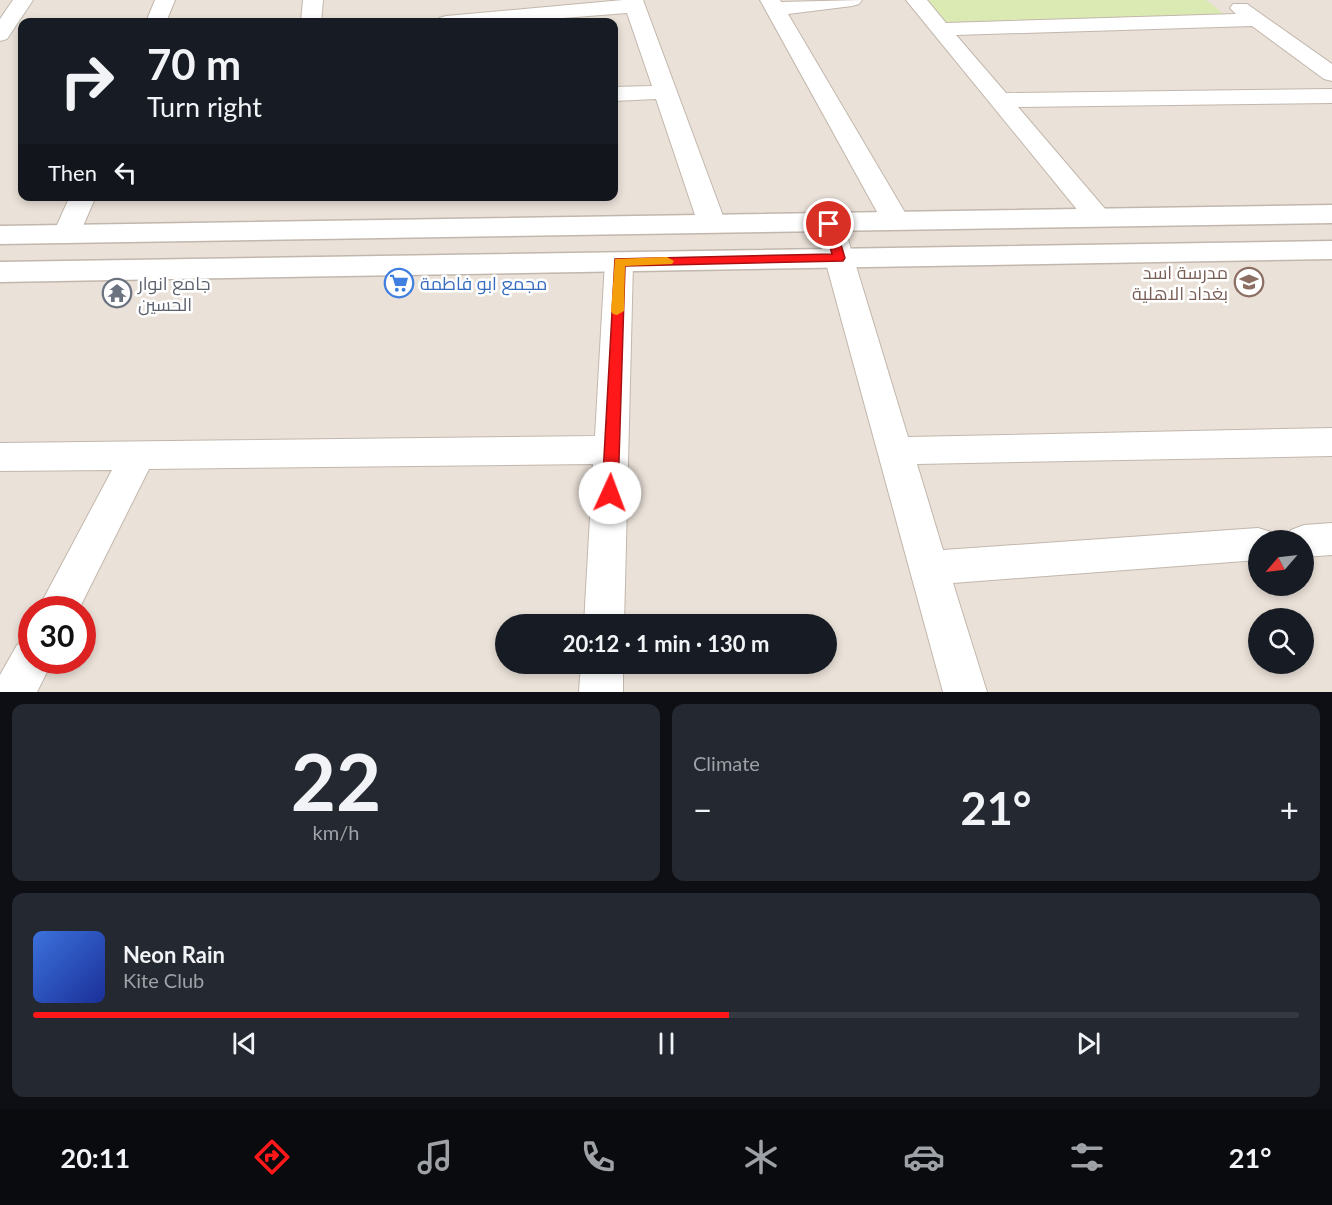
<!DOCTYPE html>
<html lang="en">
<head>
<meta charset="utf-8">
<style>
  :root { --surface:#171b24; --page:#242831; --text:#f1f3f6; --muted:#9ea1a6; --line:#363941; --accent:#ff181a }
  body { margin:0; font-family:Lato,Cairo,sans-serif; background:var(--page); color:var(--text); height:100vh; display:flex; flex-direction:column; font-size:22px; white-space:nowrap }
  * { box-sizing:border-box; margin:0 }
  p { font-size:20px; color:var(--muted) }
  .icon { flex:none; width:33px; height:33px; fill:none; stroke:currentColor; stroke-width:2; stroke-linecap:round; stroke-linejoin:round }
  .map { position:relative; height:692px; overflow:hidden }
  .drawer { display:flex; flex-direction:column; gap:12px; padding:12px; background:#0d0f14; flex:1 }
  .drawer>* { flex:none }
  .guide { position:absolute; left:18px; top:18px; width:600px; height:183px; border-radius:12px; box-shadow:0 3px 9px #0003; background:#171b24; color:var(--text); overflow:hidden }
  .needle { width:39px; rotate:242deg }
  .buttons { position:absolute; left:1248px; top:530px; display:grid; gap:12px }
  .buttons a { display:grid; place-items:center; width:66px; height:66px; border-radius:50%; background:var(--surface); box-shadow:0 3px 9px #0003; font-size:30px }
  .speed { position:absolute; left:18px; top:596px; display:flex; gap:12px; font-size:30px; font-weight:700; text-align:center }
  .speed>* { display:grid; place-content:center; width:78px; height:78px; border-radius:50%; background:var(--surface); box-shadow:0 3px 9px #0003; line-height:1 }
  .speed .limit { border:9px solid #d22; background:#fff; color:#111 }
  .pin { position:absolute; display:grid; place-items:center; width:51px; height:51px; color:#fff; margin:-26px; border:3px solid #fff; border-radius:50%; box-shadow:0 2px 6px #0007 }
  .me { position:absolute; width:66px; margin:-33px; rotate:2deg; stroke-linejoin:round; filter:drop-shadow(0 0 4px #0008) }
  .turn { display:flex; align-items:center; gap:21px; height:126px; padding:0 30px; font-size:27px }
  .turn .icon { width:78px; height:78px; stroke-width:2.5 }
  .turn b { display:block; font-size:42px; line-height:51px }
  .then { display:flex; align-items:center; height:57px; padding:0 30px; background:#0003; gap:12px; font-size:22px }
  .big { font-size:45px; font-weight:700; line-height:1.1 }
  .drawer .tile { flex:1; display:flex; flex-direction:column; justify-content:center; gap:9px; min-width:0; padding:0 21px; border-radius:12px; background:var(--page) }
  .drawer .dial { align-items:center; gap:0 }
  .dial b { font-size:78px; line-height:1 }
  .song { display:flex; align-items:center; gap:18px }
  .cover { width:72px; height:72px; border-radius:9px; background:linear-gradient(135deg,hsl(220 70% 55%),hsl(230 70% 35%)) }
  .played { height:6px; border-radius:3px; background:linear-gradient(90deg,var(--accent) 55%,var(--line) 55%) }
  .keys { display:flex; justify-content:space-around; direction:ltr }
  .heat { display:flex; justify-content:space-between; align-items:center; font-size:33px; direction:ltr }
  .drawer .tiles { flex:1; display:grid; gap:12px; grid-template-columns:1fr 1fr }
  .tile:last-child { grid-column:span 2 }
  .trip { position:absolute; left:495px; top:614px; width:342px; height:60px; border-radius:30px; background:var(--surface); box-shadow:0 3px 9px #0003; font-weight:700; line-height:60px; text-align:center }
  .tab-bar { display:flex; height:96px; justify-content:space-around; align-items:center; background:#090b0e; color:var(--muted) }
  .tab-bar .icon { width:42px; height:42px }
  .tab-bar .current { color:var(--accent) }
  .tab-bar b { font-size:27px; color:var(--text) }
  .map>svg:first-child { display:block }
</style>
</head>
<body>
<div class="map">
<svg width="1332" height="692" viewBox="0 0 1332 692">
  <rect width="100%" height="100%" fill="#f6f0ea"/>
  <!-- residential -->
  <path fill="#eae1d8" fill-rule="evenodd" d="M0 0H1332V692H0ZM22 22H614V196H22ZM1258 540H1304V585H1258ZM32 609H82V660H32ZM1258 618H1304V663H1258ZM506 624H826V663H506Z"/>
  <!-- green -->
  <path fill="#daeab2" d="M928 0H1206L1225 15 947 23Z"/>
  <g fill="none" stroke-linecap="round" stroke-linejoin="round">
    <!-- minor casing -->
    <g stroke="#c2b7ac" stroke-width="2">
      <path id="minor" d="M13 0H33L7 39 0 41V19Z
        M155 0H175L166 22H146Z
        M303 0H323L321 22H301Z
        M623 0H643L726 224 722 230 712 232 702 230 698 224 656 99 614 101V87L652 86 627 13 512 22H436L439 18 446 16Z
        M760 0H780L781 2 862 0 859 4 852 6 788 14 910 221 906 227 896 229 886 227 882 221Z
        M906 0H927L946 23 1236 14 1230 8 1233 4H1247L1332 64V81L1324 79 1252 26 956 35 1006 93 1332 89V103L1018 107 1112 217 1108 223 1098 225 1088 223Z
        M70 196H96L77 240 67 243 57 240 53 234Z
        M829 215 839 217 843 223 908 437 1332 428V456L917 464 943 550 1258 528 1271 532 1275 540H1258V560L953 583 987 692H943L815 223 819 217Z
        M619 253 629 255 633 262 624 624H584L593 464 149 469 79 609H38L112 470 0 471V443L595 436 605 262 609 255Z
        M1332 523V555L1304 557V540H1285L1291 530 1304 525Z
        M32 639V660H53L37 692H0V675L17 645Z
        M581 663H623V692H579Z"/>
    </g>
    <!-- tertiary casing -->
    <g stroke="#c2b7ac" stroke-width="3">
      <path id="tertiary" d="M1332 205V223L0 244V226Z
        M1332 241V259L0 282V262Z"/>
    </g>
    <!-- minor -->
    <use href="#minor" fill="#fff" fill-rule="evenodd"/>
    <!-- tertiary -->
    <use href="#tertiary" fill="#fff" fill-rule="evenodd"/>
  </g>
  <!-- route -->
  <path fill="#ff181a" stroke="#a61011" stroke-width="1.5" d="M829 220 835 224 845 258 843 261 625 266 618 493 615 498 610 500 604 498 602 493 615 259 832 254 823 224Z"/>
  <!-- slow -->
  <path fill="#f59e0b" d="M667 257 674 261 672 264 625 266 624 311 617 315 613 314 611 311 615 259Z"/>
  <!-- icons -->
  <defs>
    <g id="school-ring" transform="scale(1.5)"><circle r="9.5" fill="#fff" stroke="#8d6e63" stroke-width="1.5"/><path d="M0-5L7-2L0 1L-7-2ZM-4 1L0 2.5L4 1V4Q0 6-4 4Z" fill="#8d6e63"/></g>
    <g id="supermarket-ring" transform="scale(1.5)"><circle r="9.5" fill="#fff" stroke="#3f7fe0" stroke-width="1.5"/><path d="M-6-5.5h2.5l.6 2H6L4.5 2H-2.5L-4.4-4H-6ZM-1.5 3.2a1.3 1.3 0 1 0 .1 0ZM3 3.2a1.3 1.3 0 1 0 .1 0Z" fill="#3f7fe0"/></g>
    <g id="temple-ring" transform="scale(1.5)"><circle r="9.5" fill="#fff" stroke="#6b7280" stroke-width="1.5"/><path d="M0-6L5-2H3V0L6.5 2.5H4V6H1.5V3h-3V6H-4V2.5H-6.5L-3 0V-2H-5Z" fill="#6b7280"/></g>
  </defs>
  <g fill-rule="evenodd">
    <use href="#school-ring" x="1249" y="282"/>
    <use href="#supermarket-ring" x="399" y="283"/>
    <use href="#temple-ring" x="117" y="293"/>
  </g>
  <g text-anchor="middle" dominant-baseline="central" stroke-width="5" stroke-linejoin="round" paint-order="stroke">
    <!-- education labels -->
    <g font-size="18" fill="#785e54" stroke="#fff" text-anchor="end">
      <text x="1228" y="272">مدرسة اسد<tspan x="1228" dy="21">بغداد الاهلية</tspan></text>
    </g>
    <!-- worship labels -->
    <g font-size="18" fill="#5b616d" stroke="#fff" text-anchor="start">
      <text x="138" y="283">جامع انوار<tspan x="138" dy="21">الحسين</tspan></text>
    </g>
    <!-- shop labels -->
    <g font-size="18" fill="#366cbe" stroke="#fff" text-anchor="start">
      <text x="420" y="283">مجمع ابو فاطمة</text>
    </g>
  </g>
</svg>
<div class="buttons">
<a><svg class="needle" viewBox="-14 -14 28 28"><path d="M0-13l5 13h-10z" fill="#e53935"/><path d="M0 13l5-13h-10z" fill="#9ea1a6"/></svg></a>
<a><svg class="icon" aria-label="search" viewBox="0 0 24 24"><circle cx="10" cy="10" r="6"/><path d="M15 15l6 6"/></svg></a>
</div>
<div class="speed"><div class="limit">30</div></div>
<div class="pin" style="left:829px;top:224px;background:#d93025"><svg class="icon" aria-label="arrive" viewBox="0 0 24 24"><path d="M6 21V4h12l-3 4 3 4H6"/></svg></div>
<svg class="me" style="left:610px;top:493px" viewBox="-20 -20 40 40"><circle r="19" fill="#fff"/><path d="M0-13L10 11 0 6-10 11z" fill="#ff181a"/></svg>
<div class="trip">20:12 · 1 min · 130 m</div>
<div class="guide">
<div class="turn"><svg class="icon" aria-label="right" viewBox="0 0 24 24"><path d="M7 20v-9h11M14 6l5 5-5 5"/></svg><div><b>70 m</b>Turn right</div></div>
<div class="then">Then<svg class="icon" aria-label="left" viewBox="0 0 24 24"><path d="M17 20v-9H6M10 6l-5 5 5 5"/></svg></div>
</div>
</div>
<section class="drawer">
<div class="tiles">
<div class="tile dial"><b>22</b><p>km/h</p></div>
<div class="tile"><p>Climate</p>
<div class="heat"><a>−</a><b class="big">21°</b><a>+</a></div>
</div>
<div class="tile">
<div class="song"><i class="cover"></i><div><b>Neon Rain</b><p>Kite Club</p></div></div>
<div class="played"></div>
<div class="keys"><svg class="icon" aria-label="previous" viewBox="0 0 24 24"><path d="M18 5L8 12l10 7zM5 5v14"/></svg><svg class="icon" aria-label="pause" viewBox="0 0 24 24"><path d="M8 5v14M16 5v14"/></svg><svg class="icon" aria-label="next" viewBox="0 0 24 24"><path d="M6 5l10 7-10 7zM19 5v14"/></svg></div>
</div>
</div>
</section>
<nav class="tab-bar">
<b>20:11</b>
<svg class="icon current" aria-label="directions" viewBox="0 0 24 24"><path d="M12 3l9 9-9 9-9-9zM9 14v-3h6M13 9l2 2-2 2"/></svg>
<svg class="icon" aria-label="music" viewBox="0 0 24 24"><path d="M9 18V5l10-2v13"/><circle cx="6" cy="18" r="3"/><circle cx="16" cy="16" r="3"/></svg>
<svg class="icon" aria-label="phone" viewBox="0 0 24 24"><path d="M5 4h4l2 5-3 2q2 4 5 5l2-3 5 2v4C11 20 4 13 5 4z"/></svg>
<svg class="icon" aria-label="climate" viewBox="0 0 24 24"><path d="M12 3v18M4 7l16 10M4 17L20 7"/></svg>
<svg class="icon" aria-label="car" viewBox="0 0 24 24"><path d="M5 17H2v-5l4-1 3-4h7l3 4 3 1v5h-3M9 17h6M6 11h13"/><circle cx="7" cy="17" r="2"/><circle cx="17" cy="17" r="2"/></svg>
<svg class="icon" aria-label="filters" viewBox="0 0 24 24"><path d="M4 7h16M4 17h16"/><circle cx="9" cy="7" r="2"/><circle cx="15" cy="17" r="2"/></svg>
<b>21°</b>
</nav>
</body>
</html>
